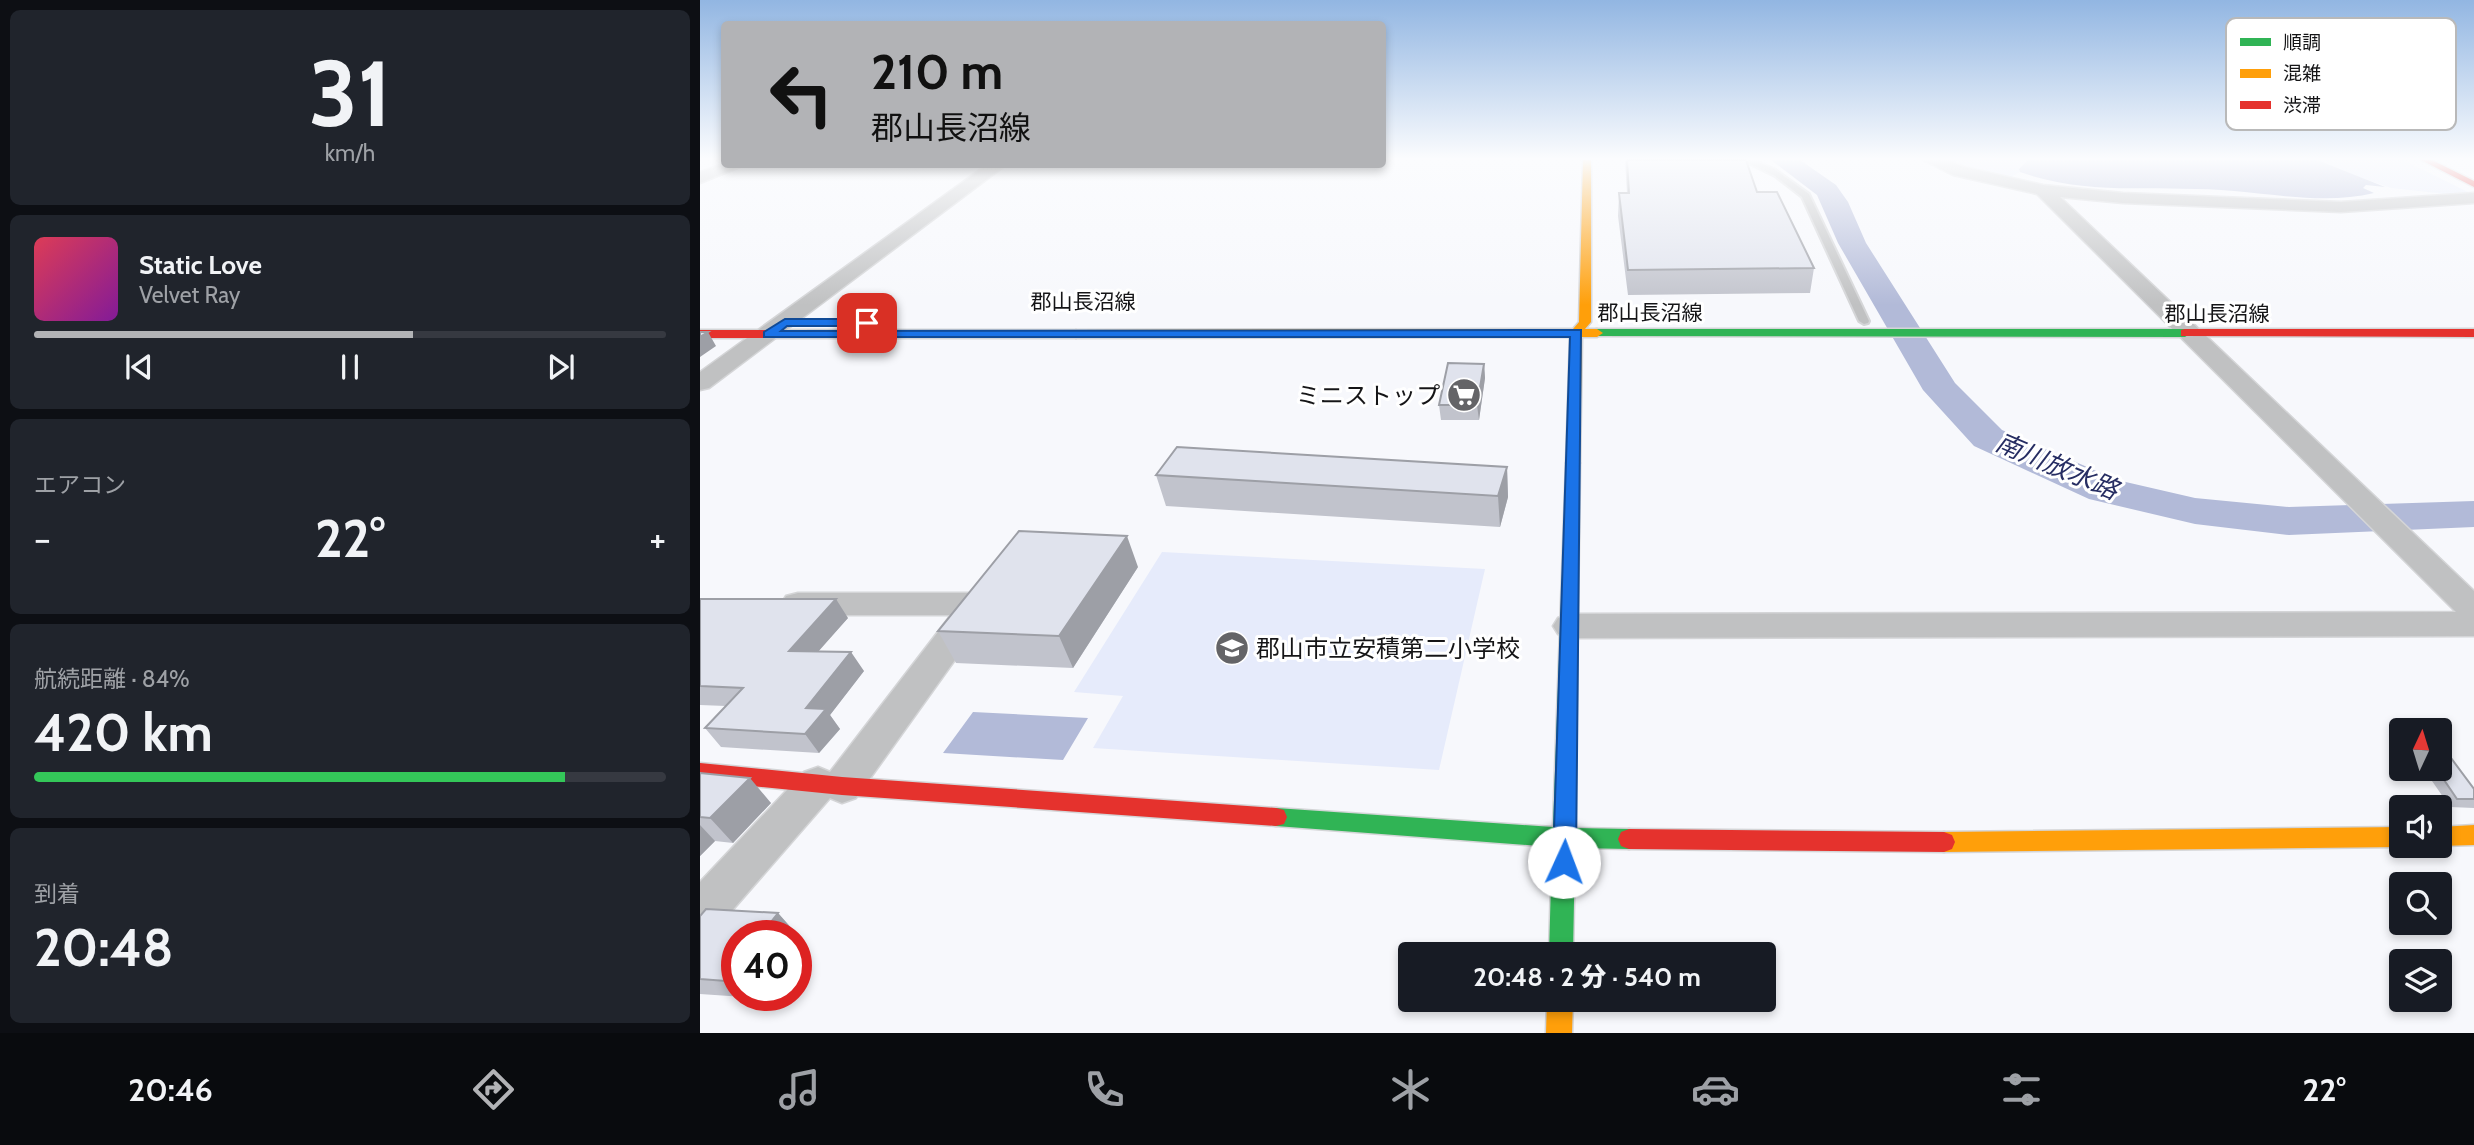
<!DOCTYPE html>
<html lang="ja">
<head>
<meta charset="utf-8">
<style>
  :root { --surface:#171b24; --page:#20242c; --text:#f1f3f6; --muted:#9ea1a6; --line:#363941; --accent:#b2b3b6 }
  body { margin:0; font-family:Cabin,"Noto Sans JP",sans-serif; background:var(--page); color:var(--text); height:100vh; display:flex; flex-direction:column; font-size:26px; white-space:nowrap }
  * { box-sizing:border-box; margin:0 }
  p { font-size:23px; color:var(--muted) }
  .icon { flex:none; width:38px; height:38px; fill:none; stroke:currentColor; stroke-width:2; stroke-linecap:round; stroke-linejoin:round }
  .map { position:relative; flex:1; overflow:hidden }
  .side { display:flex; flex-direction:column; gap:10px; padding:10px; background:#0d0f14; width:700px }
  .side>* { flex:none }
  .guide { position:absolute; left:21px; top:21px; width:665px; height:147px; border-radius:7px; box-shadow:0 4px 10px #0003; background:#b2b3b6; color:#111; overflow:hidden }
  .needle { width:46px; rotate:4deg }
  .tools { position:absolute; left:1689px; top:718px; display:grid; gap:14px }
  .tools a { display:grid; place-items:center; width:63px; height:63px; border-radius:7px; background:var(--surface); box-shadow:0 4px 10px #0003; font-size:35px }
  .speed { position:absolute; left:21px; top:920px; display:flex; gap:14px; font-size:35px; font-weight:700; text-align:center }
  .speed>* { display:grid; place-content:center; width:91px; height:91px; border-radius:50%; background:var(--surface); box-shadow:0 4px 10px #0003; line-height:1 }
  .speed .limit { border:10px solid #d22; background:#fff; color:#111 }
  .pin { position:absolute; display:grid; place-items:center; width:60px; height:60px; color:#fff; margin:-30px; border-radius:14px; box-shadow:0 4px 10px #0006 }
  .me { position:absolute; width:77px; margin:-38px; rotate:2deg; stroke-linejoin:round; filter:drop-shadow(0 0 5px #0008) }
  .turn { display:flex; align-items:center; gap:24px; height:147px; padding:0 35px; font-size:32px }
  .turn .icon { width:91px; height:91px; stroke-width:2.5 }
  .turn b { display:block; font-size:49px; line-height:60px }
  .big { font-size:52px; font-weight:800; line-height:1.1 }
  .side .widget { flex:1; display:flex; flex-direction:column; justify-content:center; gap:10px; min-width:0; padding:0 24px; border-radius:10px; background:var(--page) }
  .side .dial { align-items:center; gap:0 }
  .dial b { font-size:91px; line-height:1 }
  .song { display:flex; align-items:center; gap:21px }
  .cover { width:84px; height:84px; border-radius:10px; background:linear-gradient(135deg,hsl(350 70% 55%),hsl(290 70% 35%)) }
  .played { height:7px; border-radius:4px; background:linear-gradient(90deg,var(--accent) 60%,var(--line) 60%) }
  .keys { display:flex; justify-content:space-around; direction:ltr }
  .heat { display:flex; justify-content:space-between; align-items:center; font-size:38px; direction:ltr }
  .charge { height:10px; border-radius:5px; background:linear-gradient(90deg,#34c759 84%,var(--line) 0) }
  .trip { position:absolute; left:698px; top:942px; width:378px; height:70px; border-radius:7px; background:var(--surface); box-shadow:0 4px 10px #0003; font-weight:800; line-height:70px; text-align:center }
  .tabs { display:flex; height:112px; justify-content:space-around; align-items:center; background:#090b0e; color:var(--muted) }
  .tabs .icon { width:49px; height:49px }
  .tabs .on { color:var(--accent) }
  .tabs b { font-size:32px; color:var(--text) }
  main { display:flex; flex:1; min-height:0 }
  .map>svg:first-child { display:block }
</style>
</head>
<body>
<main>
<section class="side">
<div class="widget dial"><b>31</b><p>km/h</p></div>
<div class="widget">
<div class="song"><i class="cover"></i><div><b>Static Love</b><p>Velvet Ray</p></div></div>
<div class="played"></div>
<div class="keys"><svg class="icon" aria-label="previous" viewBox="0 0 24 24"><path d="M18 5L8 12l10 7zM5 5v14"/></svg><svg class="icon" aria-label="pause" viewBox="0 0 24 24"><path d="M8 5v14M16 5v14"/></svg><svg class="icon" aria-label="next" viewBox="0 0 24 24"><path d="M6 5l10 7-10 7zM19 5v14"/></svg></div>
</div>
<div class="widget"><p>エアコン</p>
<div class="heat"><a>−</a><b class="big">22°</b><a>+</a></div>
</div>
<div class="widget"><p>航続距離 · 84%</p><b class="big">420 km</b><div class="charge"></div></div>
<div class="widget"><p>到着</p><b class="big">20:48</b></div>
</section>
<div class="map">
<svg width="1774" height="1033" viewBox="0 0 1774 1033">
  <rect width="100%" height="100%" fill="#f7f8fc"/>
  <!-- green -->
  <path fill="#e6ebfb" d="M1239 160H1341L1309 178 1270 171Z
    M1610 160H1703L1774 195H1755L1691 188Z
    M462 552 785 569 739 770 393 748 423 696 374 692Z"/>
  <!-- water -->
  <path fill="#b2bad8" d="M1328 160H1617L1685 187 1666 185 1663 188 1674 193C1629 204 1580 195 1534 191 1463 184 1390 197 1320 172L1319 169Z
    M273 712 388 718 363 760 243 753Z"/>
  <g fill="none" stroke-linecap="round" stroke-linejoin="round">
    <!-- river -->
    <path fill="#b2bad8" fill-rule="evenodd" d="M1071 160H1100L1136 185 1148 202 1166 243 1255 383 1302 430 1417 480 1495 498 1589 507 1774 501V527L1589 535 1495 524 1389 499 1274 446 1223 390 1138 243 1117 195Z"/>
    <!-- lane casing -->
    <g stroke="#d4d5d7" stroke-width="4">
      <path id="lane" d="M1042 160H1053L1074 169 1109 194 1169 321 1168 323 1164 324 1159 321 1102 197 1075 176Z"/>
    </g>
    <!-- street casing -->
    <g stroke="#d4d5d7" stroke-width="3">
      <path id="street" d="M1223 160H1246L1264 167 1343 185 1423 193 1641 202 1774 193V203L1641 212 1423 203 1360 197 1774 591V636L870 638 858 634 853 626 858 618 870 614 1756 612 1337 194 1253 175Z
        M24 164H47L0 183V172Z
        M288 164H307L9 388 0 390V372Z
        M98 593H278L290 596 295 604 156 798 142 803 130 798 16 929 0 935V882L104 772 118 767 130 772 251 615H98L86 612 81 604 86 596Z"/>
    </g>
    <!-- fast casing -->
    <g stroke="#d4d5d7" stroke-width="3">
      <path id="fast" d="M897 329H1485L1491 333 1485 337 893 336V330Z
        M873 459 880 463 875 828 929 829 937 832 940 839 937 846 929 849 875 848 873 954H849L852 847 576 826 568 824 565 817 568 810 576 808 853 827 866 463Z"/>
    </g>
    <!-- slow casing -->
    <g stroke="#d4d5d7" stroke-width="3">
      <path id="slow" d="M883 160H891V322L885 329H897L903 333 897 337H882L880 463 878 466 873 467 866 463 870 337 376 338 370 334 376 330 873 329 879 322Z
        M1774 825V845L1740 846 1739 845 1740 827Z
        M1701 827V845H1705L1701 847 1244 852 1236 849 1233 842 1236 835 1244 832Z
        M847 999H873L872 1033H846Z"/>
    </g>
    <!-- jam casing -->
    <g stroke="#d4d5d7" stroke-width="3">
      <path id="jam" d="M1721 160H1732L1774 181V187Z
        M1485 329H1774V337L1481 336V330Z
        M0 330H376L382 334 376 338H0Z
        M0 763 142 777 576 808 584 810 587 817 584 824 576 826 142 795 0 781Z
        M929 829 1244 832 1252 835 1255 842 1252 849 1244 852 929 849 921 846 918 839 921 832Z"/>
    </g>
    <!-- lane -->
    <use href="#lane" fill="#c0c1c2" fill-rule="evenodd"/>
    <!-- street -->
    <use href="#street" fill="#c0c1c2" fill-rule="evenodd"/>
    <!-- fast -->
    <use href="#fast" fill="#30b455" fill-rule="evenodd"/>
    <!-- slow -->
    <use href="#slow" fill="#ff9f0a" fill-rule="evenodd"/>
    <!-- jam -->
    <use href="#jam" fill="#e5322d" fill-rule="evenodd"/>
  </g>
  <!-- wall -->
  <path fill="#c1c3cc" d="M925 160H1046L1057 192 1114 268 1110 293 928 295 918 216 919 193H927Z
    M784 364 785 378 779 420H741L739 405Z
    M807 467 808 497 800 527 466 506 456 475Z
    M438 567 373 668 256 663 238 631Z
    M0 599 148 618 118 651 164 671 130 715 140 729 119 753 21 747 5 728 26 706 0 705Z
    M1723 768H1740L1774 789V808L1750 807Z
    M0 773 71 803 33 843 15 841 0 856Z
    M78 913 93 930 37 936V996H44V997L0 994V916Z"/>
  <!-- shaded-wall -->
  <path fill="#9d9fa6" d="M8 332 16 346 0 357V337Z
    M784 364 785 378 779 420 777 405Z
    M807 467 808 497 800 527 798 496Z
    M427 536 438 567 373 668 359 636Z
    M136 599 148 618 102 670 89 651Z
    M151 652 164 671 130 715 140 729 119 753 105 734 106 708Z
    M50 778 71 803 33 843 10 818Z
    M0 825 15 841 0 856Z
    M78 913 93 930 88 936H60Z
    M37 967V990L26 981Z"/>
  <!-- building -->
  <path fill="#e0e3ed" stroke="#9d9fa6" stroke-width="2" d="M927 160H1046L1057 192H1077L1114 268 928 270 919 193H929Z
    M0 332H8L0 337Z
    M748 363 784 364 777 405H739Z
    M477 447 807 467 798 496 456 475Z
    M319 531 427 536 359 636 238 631Z
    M0 599H136L89 651 151 652 106 708 126 709 105 734 5 728 43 688 0 686Z
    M1740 757 1751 758 1774 789V799H1757L1736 768H1740Z
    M0 773 50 778 10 818 0 817Z
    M6 909 78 913 60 936H37V967L26 981 0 979V916Z"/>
  <!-- sky -->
  <linearGradient id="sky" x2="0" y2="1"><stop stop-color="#92b6e2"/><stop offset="0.52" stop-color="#fbfcfe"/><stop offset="1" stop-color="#fbfcfe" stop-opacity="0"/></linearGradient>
  <rect width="1774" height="305" fill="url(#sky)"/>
  <!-- route -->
  <path fill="#1a73e8" stroke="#114b97" stroke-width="2" d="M85 319H167L173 323 167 326H87L81 331 881 330 876 862 873 869 864 872 856 869 853 862 870 337H64V332Z"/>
  <!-- icons -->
  <defs>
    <g id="supermarket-disc" transform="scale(1.75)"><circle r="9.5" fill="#646467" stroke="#fff"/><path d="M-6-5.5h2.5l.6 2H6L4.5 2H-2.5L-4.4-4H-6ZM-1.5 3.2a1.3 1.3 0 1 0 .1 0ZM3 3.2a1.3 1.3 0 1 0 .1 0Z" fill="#fff"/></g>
    <g id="school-disc" transform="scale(1.75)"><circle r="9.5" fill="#646467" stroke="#fff"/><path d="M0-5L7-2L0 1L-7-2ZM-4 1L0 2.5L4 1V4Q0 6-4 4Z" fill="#fff"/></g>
  </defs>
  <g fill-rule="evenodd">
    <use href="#supermarket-disc" x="764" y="395"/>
    <use href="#school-disc" x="532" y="648"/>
  </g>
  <g text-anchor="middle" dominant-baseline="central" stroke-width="6" stroke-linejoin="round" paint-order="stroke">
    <!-- far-street labels -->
    <g font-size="21" fill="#151517" stroke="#fff">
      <text x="383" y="301">郡山長沼線</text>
      <text x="950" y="312">郡山長沼線</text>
      <text x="1517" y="313">郡山長沼線</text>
    </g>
    <!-- poi labels -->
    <g font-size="24" fill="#151517" stroke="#fff" text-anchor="end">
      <text x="740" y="395">ミニストップ</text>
      <text x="556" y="648" text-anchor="start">郡山市立安積第二小学校</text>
    </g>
    <!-- water labels -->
    <g font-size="26" font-style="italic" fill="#272e63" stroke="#fff">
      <text transform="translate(1357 466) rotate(23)">南川放水路</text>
    </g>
  </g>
  <!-- legend -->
  <rect x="1526" y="18" width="230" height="112" rx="10" fill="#fff" stroke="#b9b9b9" stroke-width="2"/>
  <rect x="1540" y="38" width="31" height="8" fill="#30b455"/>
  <rect x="1540" y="69" width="31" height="9" fill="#ff9f0a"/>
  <rect x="1540" y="101" width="31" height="8" fill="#e5322d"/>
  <g font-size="19" fill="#151517">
    <text x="1583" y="49">順調</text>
    <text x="1583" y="80">混雑</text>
    <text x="1583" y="112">渋滞</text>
  </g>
</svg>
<div class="tools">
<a><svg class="needle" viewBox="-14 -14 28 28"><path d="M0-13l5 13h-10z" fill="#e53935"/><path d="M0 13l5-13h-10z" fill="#9ea1a6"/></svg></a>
<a><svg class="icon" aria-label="sound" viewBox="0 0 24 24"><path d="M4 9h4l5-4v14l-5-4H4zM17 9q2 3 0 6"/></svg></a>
<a><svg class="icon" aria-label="search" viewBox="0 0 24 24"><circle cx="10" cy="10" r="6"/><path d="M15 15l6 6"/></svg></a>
<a><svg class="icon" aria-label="layers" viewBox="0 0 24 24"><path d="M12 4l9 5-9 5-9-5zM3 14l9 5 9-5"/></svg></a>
</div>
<div class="speed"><div class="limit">40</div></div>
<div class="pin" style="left:167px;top:323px;background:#d93025"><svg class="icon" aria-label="arrive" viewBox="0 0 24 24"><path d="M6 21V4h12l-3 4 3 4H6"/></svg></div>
<svg class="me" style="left:864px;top:862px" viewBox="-20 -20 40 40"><circle r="19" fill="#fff"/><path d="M0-13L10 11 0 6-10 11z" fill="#1a73e8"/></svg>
<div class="trip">20:48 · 2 分 · 540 m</div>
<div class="guide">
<div class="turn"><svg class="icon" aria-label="left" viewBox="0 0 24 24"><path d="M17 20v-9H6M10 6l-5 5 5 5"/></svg><div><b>210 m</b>郡山長沼線</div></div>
</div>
</div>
</main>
<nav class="tabs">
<b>20:46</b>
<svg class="icon on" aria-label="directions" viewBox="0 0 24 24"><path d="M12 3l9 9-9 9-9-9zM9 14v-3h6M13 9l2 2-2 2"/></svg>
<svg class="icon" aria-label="music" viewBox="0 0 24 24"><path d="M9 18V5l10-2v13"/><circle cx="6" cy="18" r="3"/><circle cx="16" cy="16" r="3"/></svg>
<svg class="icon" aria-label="phone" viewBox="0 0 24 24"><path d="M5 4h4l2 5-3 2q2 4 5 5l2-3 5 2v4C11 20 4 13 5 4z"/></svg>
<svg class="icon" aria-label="climate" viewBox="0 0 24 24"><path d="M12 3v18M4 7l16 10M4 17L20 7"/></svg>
<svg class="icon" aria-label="car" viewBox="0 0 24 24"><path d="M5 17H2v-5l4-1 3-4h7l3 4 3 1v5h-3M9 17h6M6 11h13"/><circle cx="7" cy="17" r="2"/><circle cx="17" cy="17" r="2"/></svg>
<svg class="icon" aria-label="filters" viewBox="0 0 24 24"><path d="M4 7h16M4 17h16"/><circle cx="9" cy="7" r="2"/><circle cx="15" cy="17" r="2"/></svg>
<b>22°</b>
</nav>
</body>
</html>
